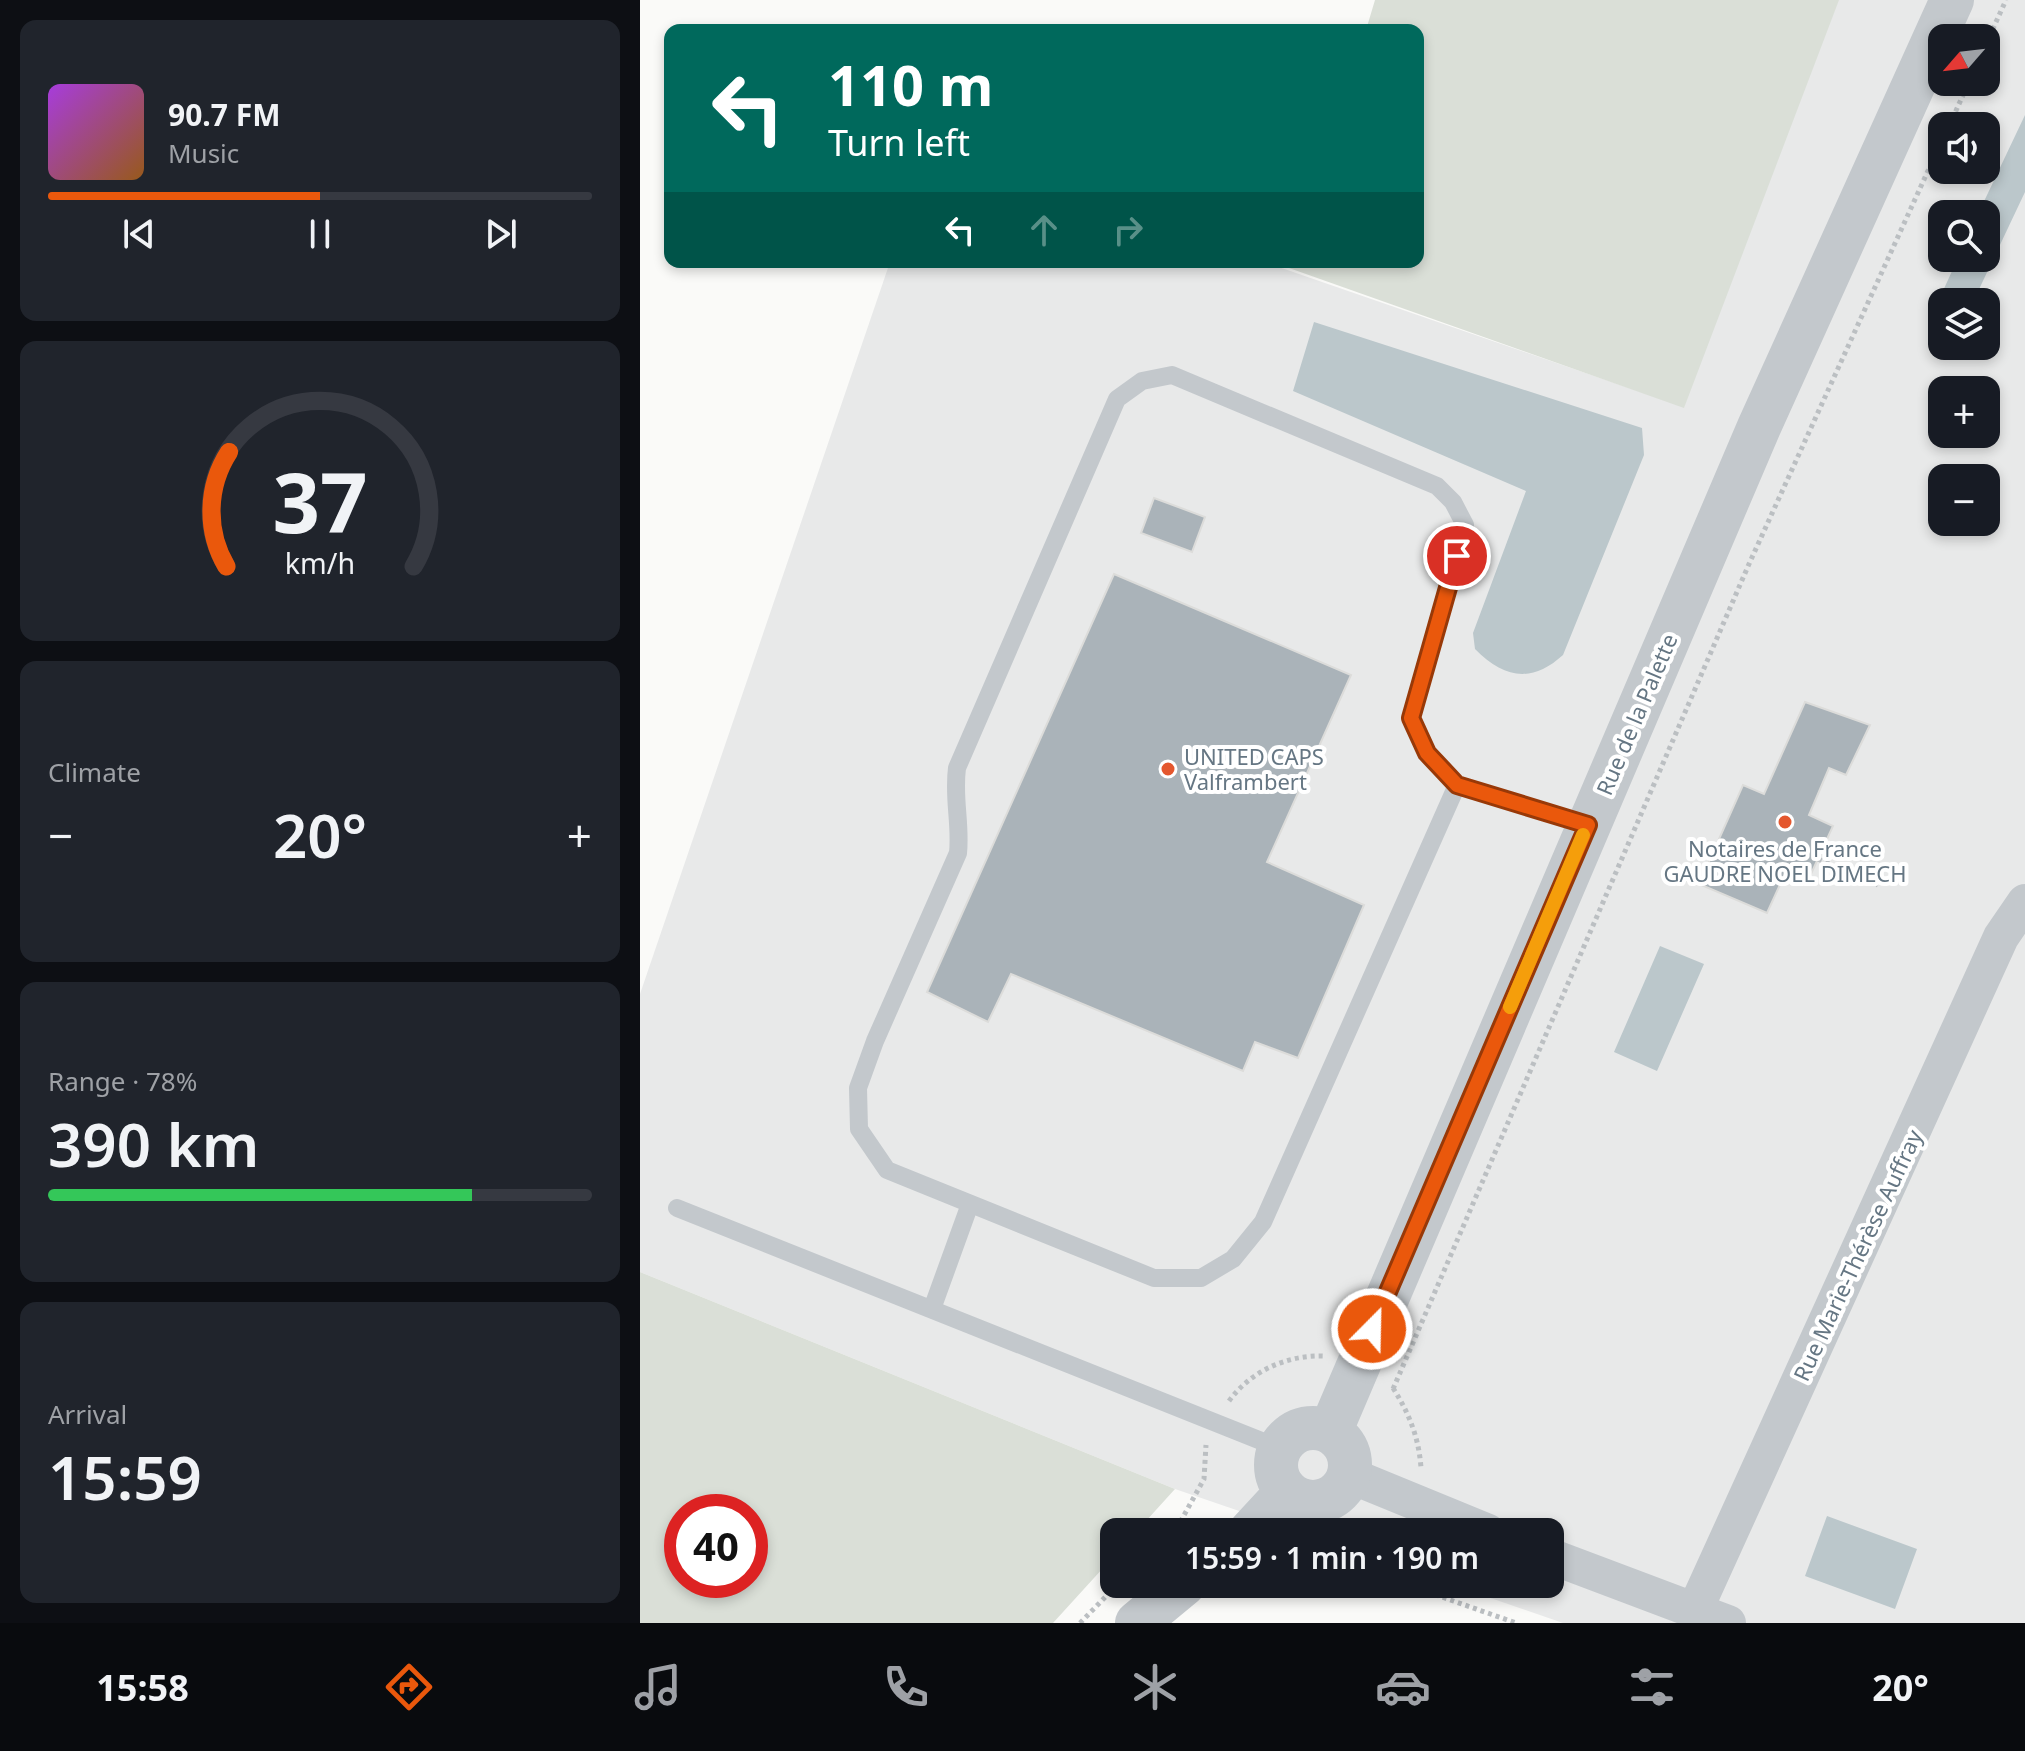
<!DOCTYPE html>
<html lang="en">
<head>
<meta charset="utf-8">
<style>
  :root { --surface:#171b24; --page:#20242c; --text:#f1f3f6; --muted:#9ea1a6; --line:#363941; --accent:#ea580c }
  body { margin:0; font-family:"Noto Sans",sans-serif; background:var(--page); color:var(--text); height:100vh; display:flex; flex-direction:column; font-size:30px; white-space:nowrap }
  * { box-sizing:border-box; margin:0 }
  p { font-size:26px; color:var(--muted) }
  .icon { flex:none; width:44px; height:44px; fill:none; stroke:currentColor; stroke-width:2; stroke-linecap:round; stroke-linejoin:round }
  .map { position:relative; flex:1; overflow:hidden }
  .sheet { display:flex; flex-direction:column; gap:20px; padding:20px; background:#0d0f14; width:640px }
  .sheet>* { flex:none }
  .top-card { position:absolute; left:24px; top:24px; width:760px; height:244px; border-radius:16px; box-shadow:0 4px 12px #0003; background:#00695c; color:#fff; overflow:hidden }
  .needle { width:52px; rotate:242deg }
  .tools { position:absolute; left:1288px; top:24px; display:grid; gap:16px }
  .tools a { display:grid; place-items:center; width:72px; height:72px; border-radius:16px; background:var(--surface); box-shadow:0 4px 12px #0003; font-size:40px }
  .speed { position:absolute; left:24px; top:1494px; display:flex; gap:16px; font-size:40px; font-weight:700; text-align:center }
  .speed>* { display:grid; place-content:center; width:104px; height:104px; border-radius:50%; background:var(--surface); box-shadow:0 4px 12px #0003; line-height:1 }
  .speed .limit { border:12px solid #d22; background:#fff; color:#111 }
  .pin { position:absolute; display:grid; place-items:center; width:68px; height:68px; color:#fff; margin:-34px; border:4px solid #fff; border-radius:50%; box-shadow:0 2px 8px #0007 }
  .me { position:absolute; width:88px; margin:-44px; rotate:23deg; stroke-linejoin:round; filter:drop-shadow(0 0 6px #0008) }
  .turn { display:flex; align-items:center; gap:28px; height:168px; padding:0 32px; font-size:36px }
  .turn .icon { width:104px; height:104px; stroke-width:2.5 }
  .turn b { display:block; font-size:56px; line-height:68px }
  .lanes { display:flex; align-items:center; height:76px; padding:0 32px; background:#0003; justify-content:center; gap:40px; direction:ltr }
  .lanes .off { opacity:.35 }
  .big { font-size:60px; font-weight:600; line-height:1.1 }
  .sheet .card { flex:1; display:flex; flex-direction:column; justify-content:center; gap:12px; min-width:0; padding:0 28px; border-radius:16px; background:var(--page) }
  .sheet .dial { align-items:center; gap:0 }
  .dial svg { height:208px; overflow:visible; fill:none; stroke:var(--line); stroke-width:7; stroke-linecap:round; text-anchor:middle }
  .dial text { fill:var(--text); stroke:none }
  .song { display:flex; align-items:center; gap:24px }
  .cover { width:96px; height:96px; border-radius:12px; background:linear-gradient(135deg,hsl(280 70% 55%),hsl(30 70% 35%)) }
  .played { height:8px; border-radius:4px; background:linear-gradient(90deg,var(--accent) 50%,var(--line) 50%) }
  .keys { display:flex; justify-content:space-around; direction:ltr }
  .heat { display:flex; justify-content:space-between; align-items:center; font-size:44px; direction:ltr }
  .charge { height:12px; border-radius:6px; background:linear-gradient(90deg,#34c759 78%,var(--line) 0) }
  .trip { position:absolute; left:460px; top:1518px; width:464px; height:80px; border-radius:16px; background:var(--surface); box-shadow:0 4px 12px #0003; font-weight:600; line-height:80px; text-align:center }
  .menu { display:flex; height:128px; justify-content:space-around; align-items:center; background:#090b0e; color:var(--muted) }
  .menu .icon { width:56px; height:56px }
  .menu .active { color:var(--accent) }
  .menu b { font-size:36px; color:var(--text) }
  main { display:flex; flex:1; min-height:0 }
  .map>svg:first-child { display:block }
</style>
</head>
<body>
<main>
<section class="sheet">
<div class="card">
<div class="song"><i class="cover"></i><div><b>90.7 FM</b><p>Music</p></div></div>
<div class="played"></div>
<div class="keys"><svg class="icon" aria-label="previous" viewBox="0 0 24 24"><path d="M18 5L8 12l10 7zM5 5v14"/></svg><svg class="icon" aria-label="pause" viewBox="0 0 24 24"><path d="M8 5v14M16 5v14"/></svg><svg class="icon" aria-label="next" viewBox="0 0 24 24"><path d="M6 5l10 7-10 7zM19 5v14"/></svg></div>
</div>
<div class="card dial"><svg viewBox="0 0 100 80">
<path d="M14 69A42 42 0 1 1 86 69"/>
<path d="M14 69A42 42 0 0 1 15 25" stroke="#ea580c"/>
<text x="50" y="56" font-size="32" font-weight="700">37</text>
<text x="50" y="72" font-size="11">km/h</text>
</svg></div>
<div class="card"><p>Climate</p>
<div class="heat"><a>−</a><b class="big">20°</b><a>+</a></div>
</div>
<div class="card"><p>Range · 78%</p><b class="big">390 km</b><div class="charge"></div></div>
<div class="card"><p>Arrival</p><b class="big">15:59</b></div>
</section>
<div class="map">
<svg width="1385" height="1623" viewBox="0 0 1385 1623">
  <rect width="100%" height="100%" fill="#fafaf8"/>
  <!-- built -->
  <path fill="#e8e9e9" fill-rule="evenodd" d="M1186 0H1385V1623H923L810 1584H910V1532H660L535 1489 0 1272V994L250 262H624L1044 407ZM1302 38H1346V82H1302ZM1302 126H1346V170H1302ZM1302 214H1346V258H1302ZM1302 302H1346V346H1302ZM1302 390H1346V434H1302ZM1302 478H1346V522H1302Z"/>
  <!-- green -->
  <path fill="#dadfd7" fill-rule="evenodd" d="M735 0H1199L1044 408 649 268 651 262H778V30H726Z
    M0 1272 535 1489 496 1532H474V1556L413 1623H0ZM42 1512H110V1580H42Z"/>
  <!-- water -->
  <path fill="#bbc7cb" d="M1385 115V192L1333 302H1302V316L1297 304 1318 258H1346V214H1338Z
    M674 322 1002 428 1004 455 923 655C891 684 864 678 835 649L833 633 886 491 653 391Z
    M1020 946 1064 964 1017 1071 974 1052Z
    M1187 1516 1277 1549 1255 1609 1165 1576Z"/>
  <!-- building -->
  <path fill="#aab3b9" stroke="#dcdcda" stroke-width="2" d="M514 498 565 517 552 552 501 533Z
    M474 574 711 675 627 862 724 905 658 1058 615 1042 603 1071 371 974 348 1022 287 992Z
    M1165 702 1230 725 1206 775 1189 768 1169 815 1193 826 1171 874 1149 865 1127 913 1059 884 1103 785 1124 794Z"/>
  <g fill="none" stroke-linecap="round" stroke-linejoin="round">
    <!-- path -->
    <path stroke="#bbbfc2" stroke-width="5" stroke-dasharray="4 4" stroke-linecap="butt" d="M1346 44 1366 0
      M1309 126 1329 82
      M1178 859 1238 885
      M753 1388C769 1413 779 1438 781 1468
      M753 1389 1109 564 1302 140
      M589 1401C611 1371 646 1355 684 1356
      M529 1532 537 1528 564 1479 566 1445
      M582 1584 587 1592 601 1593 611 1584
      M765 1584 876 1623
      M440 1623 478 1584"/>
    <!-- service -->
    <path stroke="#c3c8cc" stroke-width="18" d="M817 785 623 1222 593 1259 561 1278H514L247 1170 219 1129 218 1088 235 1041 318 853C321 824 313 798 317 768L477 399 502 381 532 375 797 486 813 502 825 525 771 718 787 753 817 785 948 825
      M37 1208 639 1448
      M292 1309 330 1204"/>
    <!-- minor -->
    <path stroke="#c3c8cc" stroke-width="36" d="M709 1475 848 1532
      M910 1556 1088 1623
      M1054 1612 1361 937 1385 902"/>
    <!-- tertiary -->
    <path stroke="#c3c8cc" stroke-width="44" d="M636 1465a37 37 0 1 1 74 0a37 37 0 1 1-74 0Z
      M690 1432 1119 427 1312 0
      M610 1532 647 1492
      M497 1623 544 1584"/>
  </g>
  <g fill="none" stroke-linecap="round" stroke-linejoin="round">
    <!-- route casing -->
    <g stroke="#983908" stroke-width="20">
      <path id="route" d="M732 1329 948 825 817 785 787 753 771 718 817 556"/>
    </g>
    <!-- route -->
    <use href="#route" stroke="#ea580c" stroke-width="14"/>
    <!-- slow -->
    <path stroke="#f59e0b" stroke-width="14" d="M870 1007 943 835"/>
  </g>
  <!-- markers -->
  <g fill="#e4572e" stroke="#fff" stroke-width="3">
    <circle cx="528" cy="769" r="8"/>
    <circle cx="1145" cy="822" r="8"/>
  </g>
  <g text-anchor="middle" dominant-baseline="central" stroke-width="8" stroke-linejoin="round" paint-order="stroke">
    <!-- street labels -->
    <g font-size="22" fill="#657683" stroke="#fff">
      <text transform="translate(996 714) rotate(-67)">Rue de la Palette</text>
      <text transform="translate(1217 1255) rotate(-65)">Rue Marie-Thérèse Auffray</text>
    </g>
    <!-- poi labels -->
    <g font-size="22" fill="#657683" stroke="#fff" text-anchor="start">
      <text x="544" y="756">UNITED CAPS<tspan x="544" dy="25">Valframbert</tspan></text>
      <text x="1145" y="848" text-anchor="middle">Notaires de France<tspan x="1145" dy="25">GAUDRE NOEL DIMECH</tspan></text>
    </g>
  </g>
</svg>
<div class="tools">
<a><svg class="needle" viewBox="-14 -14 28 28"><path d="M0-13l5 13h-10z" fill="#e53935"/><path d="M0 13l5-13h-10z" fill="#9ea1a6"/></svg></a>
<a><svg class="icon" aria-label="sound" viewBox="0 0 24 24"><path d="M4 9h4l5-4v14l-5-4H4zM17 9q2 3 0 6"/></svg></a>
<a><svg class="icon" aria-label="search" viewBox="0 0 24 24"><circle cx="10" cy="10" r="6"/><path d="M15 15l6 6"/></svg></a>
<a><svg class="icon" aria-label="layers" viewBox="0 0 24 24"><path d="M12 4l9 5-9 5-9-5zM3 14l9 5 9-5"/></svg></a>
<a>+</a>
<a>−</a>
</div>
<div class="speed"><div class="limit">40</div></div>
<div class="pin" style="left:817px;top:556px;background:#d93025"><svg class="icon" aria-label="arrive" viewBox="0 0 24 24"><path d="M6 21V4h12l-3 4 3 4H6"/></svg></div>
<svg class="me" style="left:732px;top:1329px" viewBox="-20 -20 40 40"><circle r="17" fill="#ea580c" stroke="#fff" stroke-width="3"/><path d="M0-11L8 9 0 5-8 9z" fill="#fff"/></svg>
<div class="trip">15:59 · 1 min · 190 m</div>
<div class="top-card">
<div class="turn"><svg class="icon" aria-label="left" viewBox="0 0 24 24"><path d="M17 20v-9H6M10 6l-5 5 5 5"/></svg><div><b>110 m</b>Turn left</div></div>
<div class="lanes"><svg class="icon" aria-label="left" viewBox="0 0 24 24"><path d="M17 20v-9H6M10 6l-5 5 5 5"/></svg><svg class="icon off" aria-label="ahead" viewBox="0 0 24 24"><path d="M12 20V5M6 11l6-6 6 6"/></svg><svg class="icon off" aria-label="right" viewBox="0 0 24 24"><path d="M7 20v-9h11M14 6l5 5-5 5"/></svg></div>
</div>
</div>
</main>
<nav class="menu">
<b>15:58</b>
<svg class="icon active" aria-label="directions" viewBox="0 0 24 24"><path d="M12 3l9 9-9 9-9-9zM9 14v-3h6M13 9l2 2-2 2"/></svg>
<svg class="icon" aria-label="music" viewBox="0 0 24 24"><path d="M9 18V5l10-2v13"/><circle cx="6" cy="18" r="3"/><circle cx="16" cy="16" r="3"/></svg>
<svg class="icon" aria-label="phone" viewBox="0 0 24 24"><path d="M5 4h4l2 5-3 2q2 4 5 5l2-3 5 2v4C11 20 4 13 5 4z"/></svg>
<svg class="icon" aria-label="climate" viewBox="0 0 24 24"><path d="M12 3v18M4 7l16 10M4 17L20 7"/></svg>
<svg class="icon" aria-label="car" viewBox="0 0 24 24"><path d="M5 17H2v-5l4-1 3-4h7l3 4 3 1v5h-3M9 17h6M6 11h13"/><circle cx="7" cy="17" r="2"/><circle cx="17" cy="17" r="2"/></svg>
<svg class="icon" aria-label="filters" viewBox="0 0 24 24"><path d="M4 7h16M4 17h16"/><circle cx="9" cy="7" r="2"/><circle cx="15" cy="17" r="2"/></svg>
<b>20°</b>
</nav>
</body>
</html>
